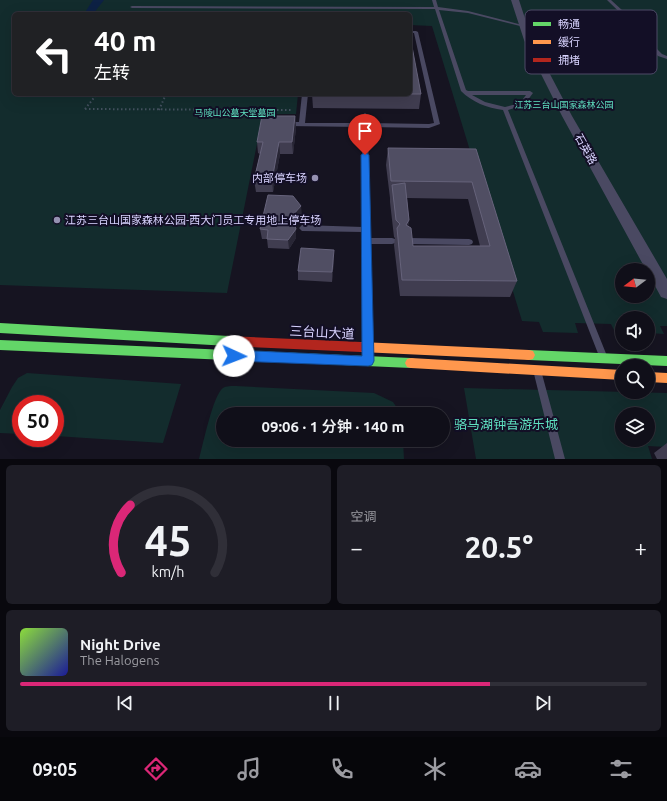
<!DOCTYPE html>
<html lang="zh">
<head>
<meta charset="utf-8">
<style>
  :root { --surface:#100f19; --page:#1e1d26; --text:#f1f3f6; --muted:#9c9ca2; --line:#302f38; --accent:#db2777 }
  body { margin:0; font-family:Ubuntu,"Noto Sans SC",sans-serif; background:var(--page); color:var(--text); height:100vh; display:flex; flex-direction:column; font-size:15px; white-space:nowrap }
  * { box-sizing:border-box; margin:0 }
  p { font-size:13px; color:var(--muted) }
  .icon { flex:none; width:22px; height:22px; fill:none; stroke:currentColor; stroke-width:2; stroke-linecap:round; stroke-linejoin:round }
  .map { position:relative; height:459px; overflow:hidden }
  .sheet { display:flex; flex-direction:column; gap:6px; padding:6px; background:#09080e; flex:1 }
  .sheet>* { flex:none }
  .top-card { position:absolute; left:12px; top:12px; width:400px; height:84px; border-radius:6px; box-shadow:0 4px 16px #0002,0 0 0 1px var(--line); background:#202124; color:#fff; overflow:hidden }
  .needle { width:26px; rotate:254deg }
  .tools { position:absolute; left:615px; top:263px; display:grid; gap:8px }
  .tools a { display:grid; place-items:center; width:40px; height:40px; border-radius:50%; background:var(--surface); box-shadow:0 4px 16px #0002,0 0 0 1px var(--line); font-size:20px }
  .speed { position:absolute; left:12px; top:395px; display:flex; gap:8px; font-size:20px; font-weight:700; text-align:center }
  .speed>* { display:grid; place-content:center; width:52px; height:52px; border-radius:50%; background:var(--surface); box-shadow:0 4px 16px #0002,0 0 0 1px var(--line); line-height:1 }
  .speed .limit { border:6px solid #d22; background:#fff; color:#111 }
  .pin { position:absolute; display:grid; place-items:center; width:34px; height:34px; color:#fff; margin:-41px -17px; border-radius:50% 50% 50% 0; rotate:-45deg; box-shadow:0 0 4px #0007 }
  .pin .icon { rotate:45deg }
  .me { position:absolute; width:44px; margin:-22px; rotate:92deg; stroke-linejoin:round; filter:drop-shadow(0 0 3px #0008) }
  .turn { display:flex; align-items:center; gap:14px; height:84px; padding:0 16px; font-size:18px }
  .turn .icon { width:52px; height:52px; stroke-width:2.5 }
  .turn b { display:block; font-size:28px; line-height:34px }
  .big { font-size:30px; font-weight:600; line-height:1.1 }
  .sheet .widget { flex:1; display:flex; flex-direction:column; justify-content:center; gap:6px; min-width:0; padding:0 14px; border-radius:6px; background:var(--page) }
  .sheet .dial { align-items:center; gap:0 }
  .dial svg { height:104px; overflow:visible; fill:none; stroke:var(--line); stroke-width:7; stroke-linecap:round; text-anchor:middle }
  .dial text { fill:var(--text); stroke:none }
  .song { display:flex; align-items:center; gap:12px }
  .cover { width:48px; height:48px; border-radius:6px; background:linear-gradient(135deg,hsl(90 70% 55%),hsl(240 70% 35%)) }
  .played { height:4px; border-radius:2px; background:linear-gradient(90deg,var(--accent) 75%,var(--line) 75%) }
  .keys { display:flex; justify-content:space-around; direction:ltr }
  .heat { display:flex; justify-content:space-between; align-items:center; font-size:22px; direction:ltr }
  .sheet .tiles { flex:1; display:grid; gap:6px; grid-template-columns:1fr 1fr }
  .widget:last-child { grid-column:span 2 }
  .trip { position:absolute; left:216px; top:407px; width:234px; height:40px; border-radius:20px; background:var(--surface); box-shadow:0 4px 16px #0002,0 0 0 1px var(--line); font-weight:600; line-height:40px; text-align:center }
  .dock { display:flex; height:64px; justify-content:space-around; align-items:center; background:#06060a; color:var(--muted) }
  .dock .icon { width:28px; height:28px }
  .dock .active { color:var(--accent) }
  .dock b { font-size:18px; color:var(--text) }
  .map>svg:first-child { display:block }
</style>
</head>
<body>
<div class="map">
<svg width="667" height="459" viewBox="0 0 667 459">
  <rect width="100%" height="100%" fill="#161421"/>
  <!-- green -->
  <path fill="#132c2d" fill-rule="evenodd" d="M0 0H667V326H660L664 334 648 333V318H622V333L615 332 611 324 575 323 578 333 543 332 539 322 522 321 432 26 410 25V14H14V94H298L296 114H263L227 293 0 285ZM622 270H648V296H622Z
    M27 373 181 384 163 443 55 436V404H21V434L0 433V410L12 387 18 378Z
    M236 386 374 393 393 402 401 414H223V440H403L404 459H199C203 445 213 395 223 388 226 386 232 386 236 386Z
    M464 388 667 393V447L648 446 652 459H476ZM622 414H648V440H622Z"/>
  <!-- water -->
  <path fill="#0d2144" d="M93 0H104L93 14H84Z"/>
  <g fill="none" stroke-linecap="round" stroke-linejoin="round">
    <!-- path -->
    <path stroke="#44505f" stroke-width="2" stroke-dasharray="1.5 2.5" stroke-linecap="butt" d="M85 109 292 110
      M85 109 97 94
      M159 110 166 94"/>
    <!-- lane -->
    <path fill="#4a4962" fill-rule="evenodd" d="M432 0H436L438 7 468 11 526 26 524 27 468 13 439 10 466 90 468 91H530L533 93 524 105 508 110 607 356 606 359 603 360 600 359 599 356 503 110C487 108 472 102 461 91L435 9 132 8 130 7 132 6 434 7ZM472 95H526L520 103 505 107 485 102Z
      M607 0H611L647 33 651 43 662 54 667 56V59L658 56 647 44 643 35Z
      M410 31H416L418 32 440 124 429 128 368 127 370 238H392L395 239 396 241 395 243 392 244H370L372 345 371 348 368 349 365 348 364 345 363 232 302 231 299 228 302 225 363 227 362 127 287 126 284 124 287 122H299L302 94H308L305 123H362V115L365 113 368 115V123L429 124 434 123 414 33H410Z
      M409 238 469 239 472 240 473 242 472 244 469 245 409 244 406 243 405 241 406 239Z
      M538 370 541 371 542 374 565 459H555L534 374 535 371Z"/>
    <!-- street -->
    <path fill="#4a4962" fill-rule="evenodd" d="M511 0H519L532 40 572 116 667 279V299L661 297 648 273V270H646L562 116 524 40Z"/>
    <!-- fast -->
    <path fill="#63d668" fill-rule="evenodd" d="M0 323 229 336 233 338 234 341 233 344 229 346 0 333Z
      M0 340 411 358 415 359 417 363 415 367 411 368 0 350Z
      M529 350 667 356V366L529 360 525 359 523 355 525 351Z"/>
    <!-- slow -->
    <path fill="#ff974d" fill-rule="evenodd" d="M361 342 529 350 533 351 535 355 533 359 529 360 361 352 357 350 355 347 357 344Z
      M411 358 622 370V380L411 368 407 367 405 363 407 359Z
      M648 372 667 373V383L648 382Z"/>
    <!-- jam -->
    <path fill="#b3261e" fill-rule="evenodd" d="M229 336 361 342 365 344 367 347 365 350 361 352 229 346 225 344 224 341 225 338Z"/>
  </g>
  <!-- wall -->
  <path fill="#403d50" fill-rule="evenodd" d="M410 36 421 94 419 109 313 108 312 94H410Z
    M295 116 296 128 293 154H280L273 192H256L254 180 260 154 258 153 257 142Z
    M388 148 476 149 517 281 510 297 400 296 394 245 395 238 394 237 390 202V198L386 165ZM407 198 468 199 480 246H413L408 227 409 220Z
    M302 215 294 224 296 229V238L289 249 268 248 267 239H262L260 229Z
    M334 259 332 282 298 280V271Z
    M667 443V459H657L654 453Z"/>
  <!-- shaded-wall -->
  <path fill="#282635" d="M295 116 296 128 293 154 292 142Z
    M279 142 280 154 273 192 272 180Z
    M301 206 302 215 293 226 292 216Z
    M409 220 407 237 406 225Z
    M296 229V238L289 249 288 240Z
    M334 250V259L332 282V272Z"/>
  <!-- building -->
  <path fill="#504e63" stroke="#66637b" d="M410 36 421 94H410Z
    M262 116H295L292 142H279L272 180H254L263 142H257Z
    M388 148 476 149 517 281 402 280 397 228 400 224 396 220 392 185 405 183 409 220 406 225 411 228 413 246H490L472 182 391 181Z
    M268 195 293 196 301 206 292 216 296 229 288 240 267 239 268 230 260 229Z
    M301 248 334 250 332 272 298 271Z"/>
  <!-- route -->
  <path fill="#1a73e8" stroke="#114b97" d="M365 152 369 155 374 361 372 365 368 366 234 361 230 359 229 356 230 352 234 350 362 356 361 155Z"/>
  <!-- markers -->
  <g fill="#9591b1" stroke="#130f26" stroke-width="1.5">
    <circle cx="315" cy="178" r="4"/>
    <circle cx="57" cy="220" r="4"/>
  </g>
  <g text-anchor="middle" dominant-baseline="central" stroke-width="4" stroke-linejoin="round" paint-order="stroke">
    <!-- far-park labels -->
    <g font-size="9" fill="#5fe0c0" stroke="#130f26">
      <text x="564" y="105">江苏三台山国家森林公园</text>
      <text x="235" y="113">马陵山公墓天堂墓园</text>
    </g>
    <!-- street labels -->
    <g font-size="11" fill="#d9d4ff" stroke="#130f26">
      <text transform="translate(586 149) rotate(61)">石英路</text>
    </g>
    <!-- poi labels -->
    <g font-size="11" fill="#d9d4ff" stroke="#130f26" text-anchor="end">
      <text x="307" y="178">内部停车场</text>
      <text x="65" y="220" text-anchor="start">江苏三台山国家森林公园-西大门员工专用地上停车场</text>
    </g>
    <!-- near-street labels -->
    <g font-size="13" fill="#d9d4ff" stroke="#130f26">
      <text transform="translate(322 332) rotate(3)">三台山大道</text>
    </g>
    <!-- near-park labels -->
    <g font-size="13" fill="#5fe0c0" stroke="#130f26">
      <text x="506" y="424">骆马湖钟吾游乐城</text>
    </g>
  </g>
  <!-- legend -->
  <rect x="525" y="10" width="132" height="64" rx="6" fill="#130f26" stroke="#4e4a67" stroke-width="1"/>
  <rect x="533" y="22" width="18" height="4" fill="#63d668"/>
  <rect x="533" y="40" width="18" height="4" fill="#ff974d"/>
  <rect x="533" y="58" width="18" height="4" fill="#b3261e"/>
  <g font-size="11" fill="#d9d4ff">
    <text x="558" y="28">畅通</text>
    <text x="558" y="46">缓行</text>
    <text x="558" y="64">拥堵</text>
  </g>
</svg>
<div class="tools">
<a><svg class="needle" viewBox="-14 -14 28 28"><path d="M0-13l5 13h-10z" fill="#e53935"/><path d="M0 13l5-13h-10z" fill="#9c9ca2"/></svg></a>
<a><svg class="icon" aria-label="sound" viewBox="0 0 24 24"><path d="M4 9h4l5-4v14l-5-4H4zM17 9q2 3 0 6"/></svg></a>
<a><svg class="icon" aria-label="search" viewBox="0 0 24 24"><circle cx="10" cy="10" r="6"/><path d="M15 15l6 6"/></svg></a>
<a><svg class="icon" aria-label="layers" viewBox="0 0 24 24"><path d="M12 4l9 5-9 5-9-5zM3 14l9 5 9-5"/></svg></a>
</div>
<div class="speed"><div class="limit">50</div></div>
<div class="pin" style="left:365px;top:155px;background:#d93025"><svg class="icon" aria-label="arrive" viewBox="0 0 24 24"><path d="M6 21V4h12l-3 4 3 4H6"/></svg></div>
<svg class="me" style="left:234px;top:356px" viewBox="-20 -20 40 40"><circle r="19" fill="#fff"/><path d="M0-13L10 11 0 6-10 11z" fill="#1a73e8"/></svg>
<div class="trip">09:06 · 1 分钟 · 140 m</div>
<div class="top-card">
<div class="turn"><svg class="icon" aria-label="left" viewBox="0 0 24 24"><path d="M17 20v-9H6M10 6l-5 5 5 5"/></svg><div><b>40 m</b>左转</div></div>
</div>
</div>
<section class="sheet">
<div class="tiles">
<div class="widget dial"><svg viewBox="0 0 100 80">
<path d="M14 69A42 42 0 1 1 86 69"/>
<path d="M14 69A42 42 0 0 1 21 17" stroke="#db2777"/>
<text x="50" y="56" font-size="32" font-weight="700">45</text>
<text x="50" y="72" font-size="11">km/h</text>
</svg></div>
<div class="widget"><p>空调</p>
<div class="heat"><a>−</a><b class="big">20.5°</b><a>+</a></div>
</div>
<div class="widget">
<div class="song"><i class="cover"></i><div><b>Night Drive</b><p>The Halogens</p></div></div>
<div class="played"></div>
<div class="keys"><svg class="icon" aria-label="previous" viewBox="0 0 24 24"><path d="M18 5L8 12l10 7zM5 5v14"/></svg><svg class="icon" aria-label="pause" viewBox="0 0 24 24"><path d="M8 5v14M16 5v14"/></svg><svg class="icon" aria-label="next" viewBox="0 0 24 24"><path d="M6 5l10 7-10 7zM19 5v14"/></svg></div>
</div>
</div>
</section>
<nav class="dock">
<b>09:05</b>
<svg class="icon active" aria-label="directions" viewBox="0 0 24 24"><path d="M12 3l9 9-9 9-9-9zM9 14v-3h6M13 9l2 2-2 2"/></svg>
<svg class="icon" aria-label="music" viewBox="0 0 24 24"><path d="M9 18V5l10-2v13"/><circle cx="6" cy="18" r="3"/><circle cx="16" cy="16" r="3"/></svg>
<svg class="icon" aria-label="phone" viewBox="0 0 24 24"><path d="M5 4h4l2 5-3 2q2 4 5 5l2-3 5 2v4C11 20 4 13 5 4z"/></svg>
<svg class="icon" aria-label="climate" viewBox="0 0 24 24"><path d="M12 3v18M4 7l16 10M4 17L20 7"/></svg>
<svg class="icon" aria-label="car" viewBox="0 0 24 24"><path d="M5 17H2v-5l4-1 3-4h7l3 4 3 1v5h-3M9 17h6M6 11h13"/><circle cx="7" cy="17" r="2"/><circle cx="17" cy="17" r="2"/></svg>
<svg class="icon" aria-label="filters" viewBox="0 0 24 24"><path d="M4 7h16M4 17h16"/><circle cx="9" cy="7" r="2"/><circle cx="15" cy="17" r="2"/></svg>
</nav>
</body>
</html>
